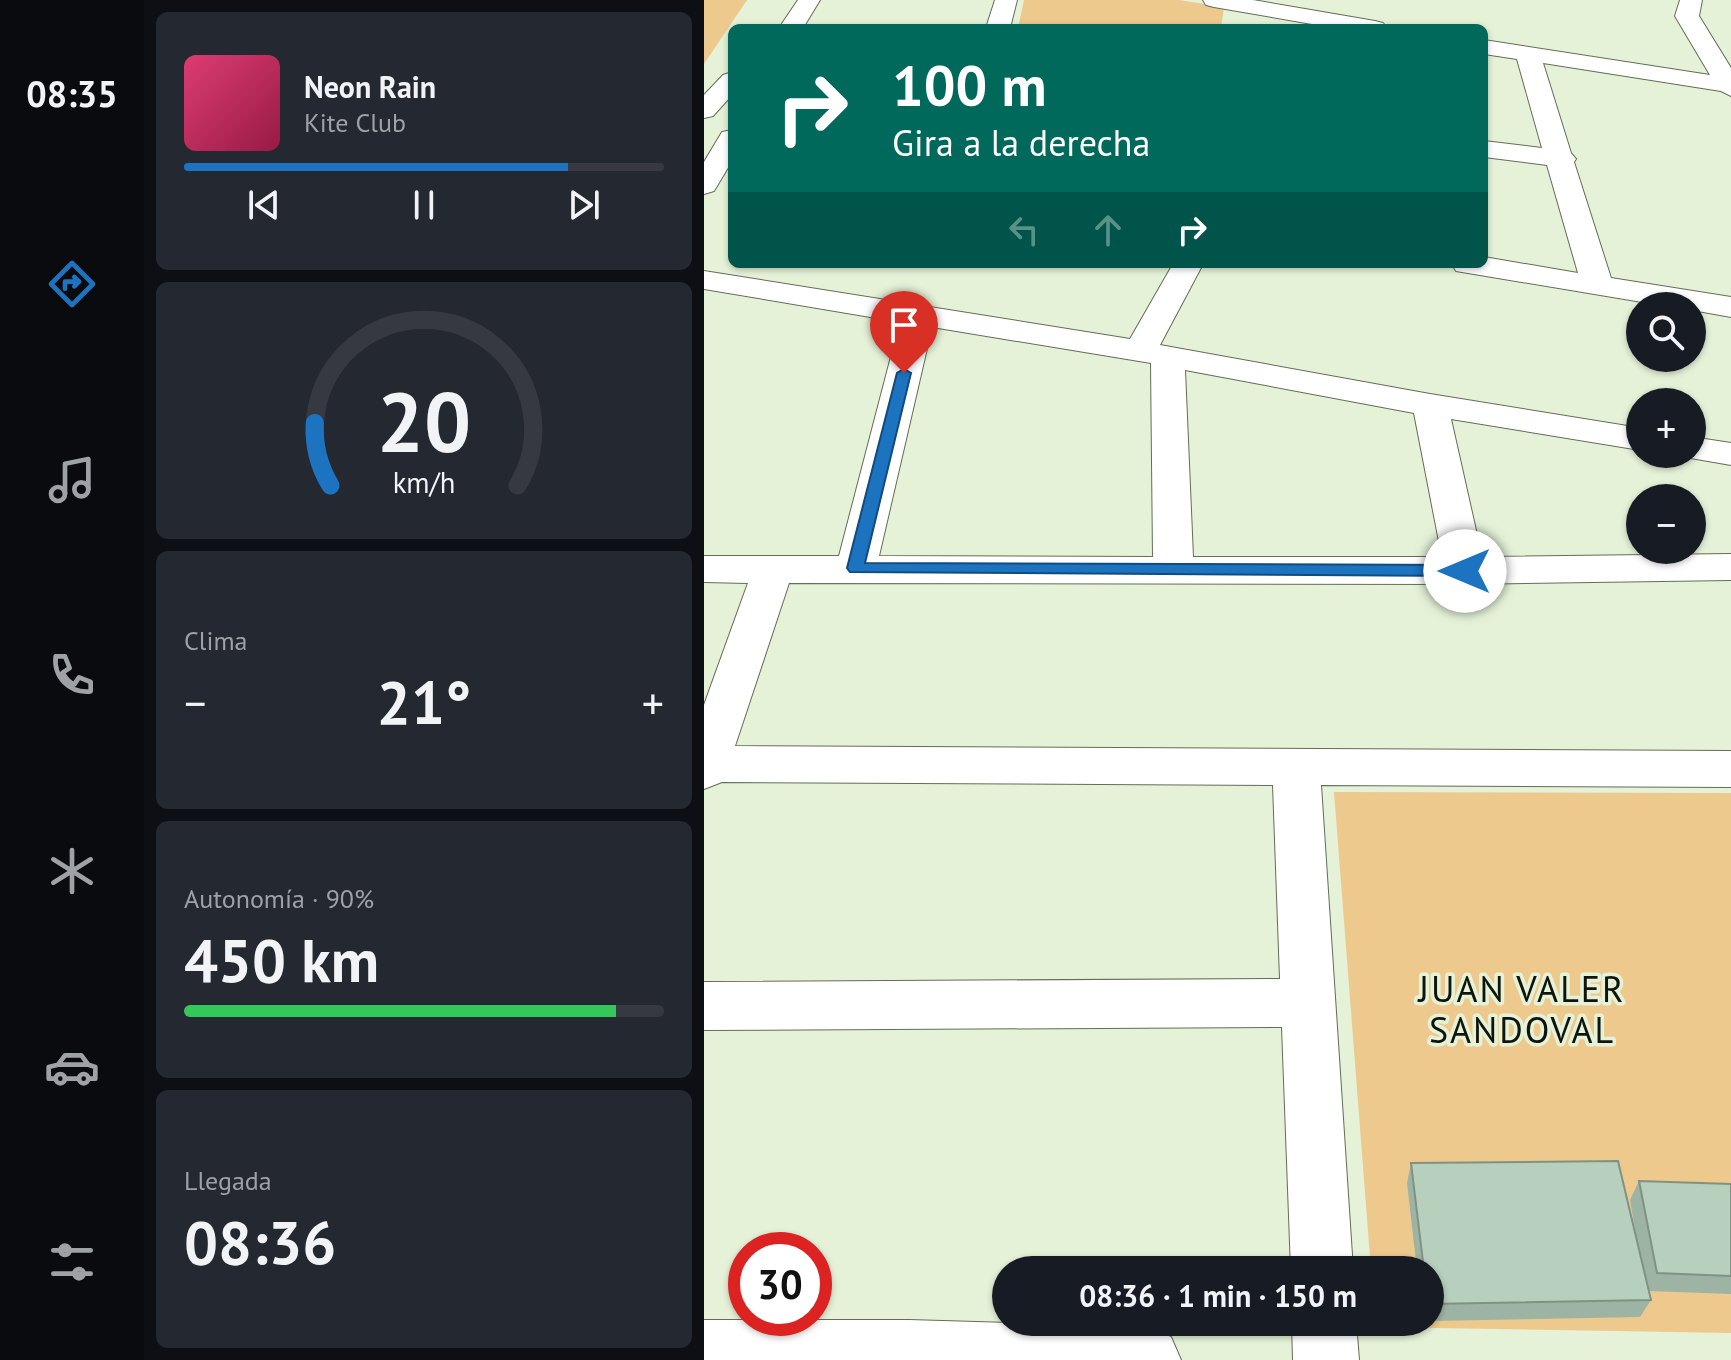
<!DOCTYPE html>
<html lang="es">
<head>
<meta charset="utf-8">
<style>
  :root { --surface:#171b24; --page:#242831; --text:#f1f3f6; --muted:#9ea1a6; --line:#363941; --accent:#1c74c1 }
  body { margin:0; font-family:"PT Sans",sans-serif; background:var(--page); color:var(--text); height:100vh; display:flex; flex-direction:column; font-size:30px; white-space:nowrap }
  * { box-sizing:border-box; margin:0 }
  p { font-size:26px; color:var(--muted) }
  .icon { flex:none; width:44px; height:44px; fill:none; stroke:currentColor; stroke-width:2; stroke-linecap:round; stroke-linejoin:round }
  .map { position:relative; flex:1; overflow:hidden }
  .drawer { display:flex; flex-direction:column; gap:12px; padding:12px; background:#0d0f14; width:560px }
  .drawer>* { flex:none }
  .hud { position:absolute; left:24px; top:24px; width:760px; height:244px; border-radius:12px; box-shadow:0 2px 6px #0004; background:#00695c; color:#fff; overflow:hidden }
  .controls { position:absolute; left:922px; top:292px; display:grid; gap:16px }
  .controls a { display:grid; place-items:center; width:80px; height:80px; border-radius:50%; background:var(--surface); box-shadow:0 2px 6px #0004; font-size:40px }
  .speed { position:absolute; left:24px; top:1232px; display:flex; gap:16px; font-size:40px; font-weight:700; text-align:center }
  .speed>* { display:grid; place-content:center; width:104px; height:104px; border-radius:50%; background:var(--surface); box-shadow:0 2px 6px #0004; line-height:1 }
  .speed .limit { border:12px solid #d22; background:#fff; color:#111 }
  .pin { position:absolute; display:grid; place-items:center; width:68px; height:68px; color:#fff; margin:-82px -34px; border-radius:50% 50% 50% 0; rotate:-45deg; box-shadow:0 0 8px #0007 }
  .pin .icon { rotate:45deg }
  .me { position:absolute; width:88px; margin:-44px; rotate:270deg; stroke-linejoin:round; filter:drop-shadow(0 0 6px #0008) }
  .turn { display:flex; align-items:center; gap:28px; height:168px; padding:0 32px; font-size:36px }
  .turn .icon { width:104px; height:104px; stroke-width:2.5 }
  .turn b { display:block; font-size:56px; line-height:68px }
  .lanes { display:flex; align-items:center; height:76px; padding:0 32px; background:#0003; justify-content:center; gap:40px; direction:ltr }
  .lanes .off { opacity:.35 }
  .big { font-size:60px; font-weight:800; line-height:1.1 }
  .drawer .widget { flex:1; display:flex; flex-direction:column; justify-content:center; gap:12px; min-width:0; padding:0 28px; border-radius:12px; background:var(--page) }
  .drawer .dial { align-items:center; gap:0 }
  .dial svg { height:208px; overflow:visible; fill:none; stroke:var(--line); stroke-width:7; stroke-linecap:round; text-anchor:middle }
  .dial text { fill:var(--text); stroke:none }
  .song { display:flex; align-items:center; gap:24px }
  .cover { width:96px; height:96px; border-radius:12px; background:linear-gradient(135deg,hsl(340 70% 55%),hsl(340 70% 35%)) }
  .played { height:8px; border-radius:4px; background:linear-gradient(90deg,var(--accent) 80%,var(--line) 80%) }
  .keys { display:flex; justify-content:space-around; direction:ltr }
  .heat { display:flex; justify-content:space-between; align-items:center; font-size:44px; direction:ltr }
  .charge { height:12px; border-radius:6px; background:linear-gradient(90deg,#34c759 90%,var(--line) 0) }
  .trip { position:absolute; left:288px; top:1256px; width:452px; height:80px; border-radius:40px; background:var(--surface); box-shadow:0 2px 6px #0004; font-weight:800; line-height:80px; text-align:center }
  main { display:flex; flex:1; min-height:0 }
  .menu { display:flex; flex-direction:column; width:144px; justify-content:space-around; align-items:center; background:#090b0e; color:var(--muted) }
  .menu .icon { width:56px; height:56px }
  .menu .current { color:var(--accent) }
  .menu b { font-size:36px; color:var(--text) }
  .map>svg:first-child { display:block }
</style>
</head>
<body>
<main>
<nav class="menu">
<b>08:35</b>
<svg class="icon current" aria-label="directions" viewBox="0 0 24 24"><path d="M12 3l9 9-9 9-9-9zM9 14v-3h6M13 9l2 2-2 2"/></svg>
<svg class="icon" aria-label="music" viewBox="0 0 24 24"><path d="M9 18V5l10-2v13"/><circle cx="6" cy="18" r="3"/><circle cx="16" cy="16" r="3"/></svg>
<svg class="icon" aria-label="phone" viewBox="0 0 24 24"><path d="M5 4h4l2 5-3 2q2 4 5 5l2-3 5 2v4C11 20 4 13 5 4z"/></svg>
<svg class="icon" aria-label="climate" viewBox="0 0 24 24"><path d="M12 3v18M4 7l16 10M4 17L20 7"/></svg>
<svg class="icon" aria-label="car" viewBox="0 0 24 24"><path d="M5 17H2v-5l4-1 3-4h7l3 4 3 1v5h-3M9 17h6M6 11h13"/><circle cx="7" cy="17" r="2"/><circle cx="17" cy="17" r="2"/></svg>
<svg class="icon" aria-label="filters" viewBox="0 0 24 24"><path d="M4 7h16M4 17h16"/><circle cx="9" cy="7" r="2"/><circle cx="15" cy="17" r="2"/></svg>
</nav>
<section class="drawer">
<div class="widget">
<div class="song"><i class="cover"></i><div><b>Neon Rain</b><p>Kite Club</p></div></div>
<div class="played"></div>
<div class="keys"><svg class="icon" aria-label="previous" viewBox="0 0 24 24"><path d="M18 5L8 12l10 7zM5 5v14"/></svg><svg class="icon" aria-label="pause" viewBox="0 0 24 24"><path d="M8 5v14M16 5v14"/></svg><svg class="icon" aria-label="next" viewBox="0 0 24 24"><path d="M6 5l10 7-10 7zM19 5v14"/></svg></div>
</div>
<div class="widget dial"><svg viewBox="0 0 100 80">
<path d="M14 69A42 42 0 1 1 86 69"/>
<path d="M14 69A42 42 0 0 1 8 45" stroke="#1c74c1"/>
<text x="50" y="56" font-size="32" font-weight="700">20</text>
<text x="50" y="72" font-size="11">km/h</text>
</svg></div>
<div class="widget"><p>Clima</p>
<div class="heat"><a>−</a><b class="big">21°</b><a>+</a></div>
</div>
<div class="widget"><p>Autonomía · 90%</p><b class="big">450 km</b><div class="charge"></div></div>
<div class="widget"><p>Llegada</p><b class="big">08:36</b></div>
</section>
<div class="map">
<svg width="1027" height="1360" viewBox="0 0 1027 1360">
  <rect width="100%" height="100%" fill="#e5f2d8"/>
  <!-- green -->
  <path fill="#eec98d" d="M0 0H43L0 64Z
    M320 0H475L520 7 517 28H314Z
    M630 792 1027 793V1333L672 1327 671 1322H726V1270H667Z"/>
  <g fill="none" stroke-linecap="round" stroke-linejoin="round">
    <!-- minor casing -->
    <g stroke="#636d57" stroke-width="2">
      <path id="minor" d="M94 0H116L99 28H75Z
        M291 0H313L306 28H282Z
        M499 0H549L671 21 679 23 683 28H631L510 7 502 5Z
        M976 0H998L995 16 1027 68V96L1017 91 839 63 867 153 872 159 870 162 907 278 1027 297V317L988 310V306H962L752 271 748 264H780V257L874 273 843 165 780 157V141L838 148 813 59 780 54V40L1006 75 971 16Z
        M28 72V95L9 116 0 118V95L19 75Z
        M28 130V161L10 191 0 194V162L18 132Z
        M469 264H499L456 345 726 394 936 428V450L747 419 778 557 1027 554V580L761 584 85 583 31 746 1027 751V787L617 785 649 1270H587L578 1027 0 1030V982L576 979 569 785 18 782 0 789V705L44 583 0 582V556H135L196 322 0 289V271L426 339ZM228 327 447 363 449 557 175 556ZM481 370 710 413 738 557H489Z
        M988 437 1027 443V465L975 456 988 454Z
        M0 1320H205L444 1327 467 1337 477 1360H0Z
        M588 1322H652L655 1360H589Z"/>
    </g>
    <!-- minor -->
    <use href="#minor" fill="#fff" fill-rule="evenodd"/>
  </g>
  <!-- wall -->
  <path fill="#9db3a3" d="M707 1163 934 1247 926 1200 935 1181 1027 1184V1294L945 1291 947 1300 936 1317 726 1321V1270H713L703 1183Z"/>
  <!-- building -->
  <path fill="#b7d0bd" stroke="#809284" stroke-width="2" d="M914 1161 947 1300 726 1304V1270H720L707 1163Z
    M935 1181 1027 1184V1276L953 1273Z"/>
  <!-- route -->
  <path fill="#1c74c1" stroke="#124b7d" stroke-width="2" d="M200 369 207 373 161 563 761 565 770 571 761 576 146 572 143 568 193 373Z"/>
  <g text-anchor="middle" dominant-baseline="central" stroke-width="7" stroke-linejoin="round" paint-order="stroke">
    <!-- near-neighbourhood labels -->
    <g font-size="36" letter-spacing="2" fill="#10140b" stroke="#e5f2d8">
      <text x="818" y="988">JUAN VALER<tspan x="818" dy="41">SANDOVAL</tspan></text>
    </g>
  </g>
</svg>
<div class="controls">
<a><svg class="icon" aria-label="search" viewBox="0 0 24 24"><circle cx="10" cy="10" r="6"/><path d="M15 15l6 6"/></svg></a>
<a>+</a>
<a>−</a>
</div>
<div class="speed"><div class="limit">30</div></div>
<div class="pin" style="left:200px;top:373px;background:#d93025"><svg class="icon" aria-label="arrive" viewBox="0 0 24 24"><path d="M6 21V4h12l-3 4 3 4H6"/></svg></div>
<svg class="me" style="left:761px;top:571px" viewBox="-20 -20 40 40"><circle r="19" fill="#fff"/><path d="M0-13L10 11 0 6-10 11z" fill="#1c74c1"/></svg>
<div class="trip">08:36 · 1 min · 150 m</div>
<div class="hud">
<div class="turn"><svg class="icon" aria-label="right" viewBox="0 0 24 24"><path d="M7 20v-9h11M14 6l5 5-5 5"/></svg><div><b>100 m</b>Gira a la derecha</div></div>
<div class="lanes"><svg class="icon off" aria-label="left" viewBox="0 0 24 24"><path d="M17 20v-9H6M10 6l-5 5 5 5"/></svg><svg class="icon off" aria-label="ahead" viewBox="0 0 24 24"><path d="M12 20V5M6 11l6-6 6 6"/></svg><svg class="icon" aria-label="right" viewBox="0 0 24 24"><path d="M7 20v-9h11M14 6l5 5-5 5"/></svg></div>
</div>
</div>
</main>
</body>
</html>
